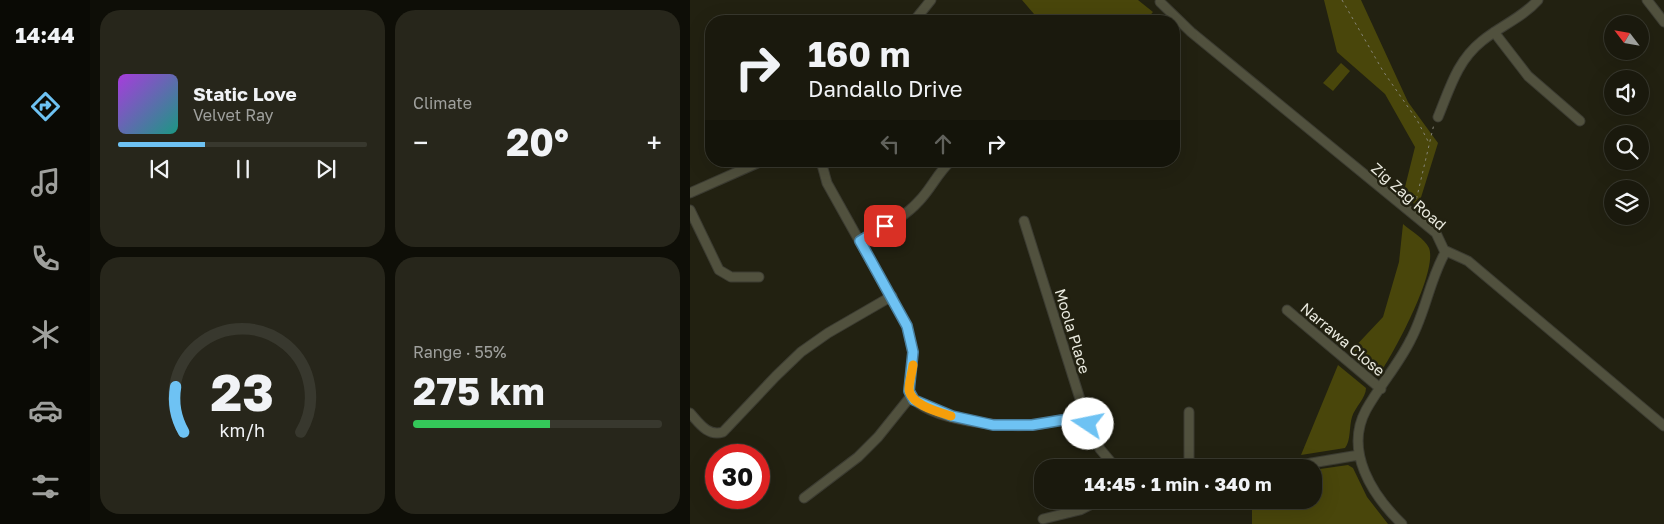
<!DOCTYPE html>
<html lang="en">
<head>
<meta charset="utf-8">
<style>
  :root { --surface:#1a190d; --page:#27261b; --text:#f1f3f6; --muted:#9fa09d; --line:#38382e; --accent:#6ec2f3 }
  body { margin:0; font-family:"Golos Text",sans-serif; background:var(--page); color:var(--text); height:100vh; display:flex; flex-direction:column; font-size:19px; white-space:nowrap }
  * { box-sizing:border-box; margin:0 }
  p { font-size:16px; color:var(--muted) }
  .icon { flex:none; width:28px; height:28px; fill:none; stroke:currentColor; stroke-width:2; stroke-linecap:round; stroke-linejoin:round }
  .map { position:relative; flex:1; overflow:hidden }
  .side { display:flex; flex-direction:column; gap:10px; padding:10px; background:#0e0e07; width:600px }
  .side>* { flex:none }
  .guide { position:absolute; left:15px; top:15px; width:475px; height:152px; border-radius:20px; box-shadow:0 5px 20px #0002,0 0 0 1px var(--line); background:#1a190d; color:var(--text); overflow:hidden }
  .needle { width:32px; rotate:301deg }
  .buttons { position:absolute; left:914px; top:15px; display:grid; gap:10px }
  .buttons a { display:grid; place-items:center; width:45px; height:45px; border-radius:50%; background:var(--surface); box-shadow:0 5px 20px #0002,0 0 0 1px var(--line); font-size:25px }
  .speed { position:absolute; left:15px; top:444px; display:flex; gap:10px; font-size:25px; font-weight:700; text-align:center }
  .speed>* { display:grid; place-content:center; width:65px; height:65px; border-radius:50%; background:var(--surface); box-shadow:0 5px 20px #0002,0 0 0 1px var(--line); line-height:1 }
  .speed .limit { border:8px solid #d22; background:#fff; color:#111 }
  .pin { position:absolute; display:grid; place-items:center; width:42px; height:42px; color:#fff; margin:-21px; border-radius:10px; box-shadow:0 2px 8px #0006 }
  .me { position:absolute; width:55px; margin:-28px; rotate:281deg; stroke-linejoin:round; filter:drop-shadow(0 0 4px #0008) }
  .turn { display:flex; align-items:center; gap:18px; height:105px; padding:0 20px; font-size:22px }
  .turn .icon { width:65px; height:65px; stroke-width:2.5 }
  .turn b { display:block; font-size:35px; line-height:42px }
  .lanes { display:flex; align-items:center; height:48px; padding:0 20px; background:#0003; justify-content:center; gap:25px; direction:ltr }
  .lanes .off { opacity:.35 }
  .big { font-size:38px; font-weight:700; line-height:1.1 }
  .side .tile { flex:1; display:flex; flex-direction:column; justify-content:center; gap:8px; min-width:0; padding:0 18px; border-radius:20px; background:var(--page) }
  .side .dial { align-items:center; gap:0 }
  .dial svg { height:130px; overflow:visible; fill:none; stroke:var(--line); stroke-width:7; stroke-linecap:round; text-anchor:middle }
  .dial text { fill:var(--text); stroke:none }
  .song { display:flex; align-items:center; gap:15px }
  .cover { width:60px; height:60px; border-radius:8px; background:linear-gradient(135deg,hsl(280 70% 55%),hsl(170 70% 35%)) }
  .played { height:5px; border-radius:2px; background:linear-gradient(90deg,var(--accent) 35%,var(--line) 35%) }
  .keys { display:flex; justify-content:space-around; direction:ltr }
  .heat { display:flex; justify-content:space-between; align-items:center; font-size:28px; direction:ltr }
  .charge { height:8px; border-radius:4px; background:linear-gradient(90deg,#34c759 55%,var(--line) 0) }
  .side .tiles { flex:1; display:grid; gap:10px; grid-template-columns:repeat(2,1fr) }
  .trip { position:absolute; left:344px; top:459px; width:288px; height:50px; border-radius:20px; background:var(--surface); box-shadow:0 5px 20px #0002,0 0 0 1px var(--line); font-weight:700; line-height:50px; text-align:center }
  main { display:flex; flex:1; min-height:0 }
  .tab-bar { display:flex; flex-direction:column; width:90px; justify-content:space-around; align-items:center; background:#0a0a05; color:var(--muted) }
  .tab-bar .icon { width:35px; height:35px }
  .tab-bar .active { color:var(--accent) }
  .tab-bar b { font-size:22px; color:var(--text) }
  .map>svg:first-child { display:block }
</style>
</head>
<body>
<main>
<nav class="tab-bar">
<b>14:44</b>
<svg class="icon active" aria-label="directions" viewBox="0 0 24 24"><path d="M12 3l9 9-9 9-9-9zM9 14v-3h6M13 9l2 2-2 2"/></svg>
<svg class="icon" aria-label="music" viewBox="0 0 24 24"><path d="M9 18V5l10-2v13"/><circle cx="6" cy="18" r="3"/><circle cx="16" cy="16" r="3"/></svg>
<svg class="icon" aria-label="phone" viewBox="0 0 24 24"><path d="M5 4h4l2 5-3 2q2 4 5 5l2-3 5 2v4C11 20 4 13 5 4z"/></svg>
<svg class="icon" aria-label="climate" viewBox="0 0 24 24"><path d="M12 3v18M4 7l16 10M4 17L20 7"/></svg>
<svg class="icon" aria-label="car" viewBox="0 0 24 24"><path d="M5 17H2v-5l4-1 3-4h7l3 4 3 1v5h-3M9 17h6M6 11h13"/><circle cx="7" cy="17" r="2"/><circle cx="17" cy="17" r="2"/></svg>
<svg class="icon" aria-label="filters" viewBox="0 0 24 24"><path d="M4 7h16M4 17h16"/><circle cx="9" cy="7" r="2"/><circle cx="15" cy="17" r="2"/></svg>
</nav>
<section class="side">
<div class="tiles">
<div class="tile">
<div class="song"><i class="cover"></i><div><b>Static Love</b><p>Velvet Ray</p></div></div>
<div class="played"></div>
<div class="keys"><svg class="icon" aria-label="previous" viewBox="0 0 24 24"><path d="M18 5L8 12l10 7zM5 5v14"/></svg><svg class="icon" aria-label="pause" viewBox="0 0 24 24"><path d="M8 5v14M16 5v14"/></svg><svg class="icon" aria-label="next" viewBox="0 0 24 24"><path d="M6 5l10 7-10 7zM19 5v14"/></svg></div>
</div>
<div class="tile"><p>Climate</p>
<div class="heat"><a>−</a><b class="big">20°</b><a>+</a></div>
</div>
<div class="tile dial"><svg viewBox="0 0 100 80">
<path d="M14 69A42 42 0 1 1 86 69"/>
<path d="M14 69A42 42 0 0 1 9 41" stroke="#6ec2f3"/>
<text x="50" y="56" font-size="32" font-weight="700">23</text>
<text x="50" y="72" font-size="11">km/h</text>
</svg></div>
<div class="tile"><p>Range · 55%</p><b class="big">275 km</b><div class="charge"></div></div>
</div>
</section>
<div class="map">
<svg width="974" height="524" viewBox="0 0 974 524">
  <rect width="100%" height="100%" fill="#222111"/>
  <!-- green -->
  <path fill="#49460b" d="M332 0H448L463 12 455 21H350Z
    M634 0H671L718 102 748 143 728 207 713 195 725 147 695 94 647 52Z
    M651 63 660 71 643 91 633 83Z
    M713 224C721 231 735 239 739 248 748 271 704 353 690 373L686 374 660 352 693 317 709 262Z
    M648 365 676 388C676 398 665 407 662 417 659 426 661 441 655 448L611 455Z
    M658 465 663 468 677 497 698 524H562V500H622L623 470Z"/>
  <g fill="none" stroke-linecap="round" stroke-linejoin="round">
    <!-- minor casing -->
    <g stroke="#3c3c32" stroke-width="11">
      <path id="minor" d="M957 0 974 22
        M470 2 501 32 746 233 754 250 778 261 974 426
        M224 21 241 0
        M804 32 838 76 890 121
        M748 117C760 88 767 61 792 41 810 26 832 18 848 0
        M131 161 137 183 217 326 223 353 219 388 221 396
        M0 193 72 161
        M0 210 29 270 41 277H69
        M334 221 390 399 391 409 389 418
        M170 241C190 229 213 219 229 201 241 189 248 172 261 161
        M597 310 691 389
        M221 396C239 421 315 428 344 425 359 424 375 417 389 418
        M499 412V468
        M0 413C9 423 18 437 33 432L86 376 111 352 138 333 202 296
        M389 418 398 424 410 449 426 468
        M592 468 669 455
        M114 498 168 457 188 437 221 396
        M353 519 390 510 410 500
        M712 524C682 495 654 451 676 410 690 385 709 364 721 339 736 311 740 278 756 251"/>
    </g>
    <!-- path -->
    <path stroke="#858477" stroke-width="1" stroke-dasharray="2.5 4" stroke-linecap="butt" d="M652 0 693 71 727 120 739 143
      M725 205 744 124"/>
    <!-- minor -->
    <use href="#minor" stroke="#51513e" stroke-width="9"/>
  </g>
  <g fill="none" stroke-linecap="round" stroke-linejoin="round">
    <!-- route casing -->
    <g stroke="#487e9e" stroke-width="12">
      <path id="route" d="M195 226 170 241 217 326 223 352 219 391 224 400 262 416 303 425H342L385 418 391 419 398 424"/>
    </g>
    <!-- route -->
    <use href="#route" stroke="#6ec2f3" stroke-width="9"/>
    <!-- slow -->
    <path stroke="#f59e0b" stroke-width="9" d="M223 365C222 373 219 382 219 389 220 405 249 412 261 416"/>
  </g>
  <g text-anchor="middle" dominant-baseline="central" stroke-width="5" stroke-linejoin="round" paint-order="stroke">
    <!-- street labels -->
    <g font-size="15" fill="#eaeadf" stroke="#222111">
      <text transform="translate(719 196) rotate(41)">Zig Zag Road</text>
      <text transform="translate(383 331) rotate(73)">Moola Place</text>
      <text transform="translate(653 339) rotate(40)">Narrawa Close</text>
    </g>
  </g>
</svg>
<div class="buttons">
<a><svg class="needle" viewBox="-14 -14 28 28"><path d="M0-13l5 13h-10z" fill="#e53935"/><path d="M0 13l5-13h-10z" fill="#9fa09d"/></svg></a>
<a><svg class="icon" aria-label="sound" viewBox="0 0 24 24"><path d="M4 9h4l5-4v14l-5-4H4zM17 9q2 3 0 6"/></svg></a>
<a><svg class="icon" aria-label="search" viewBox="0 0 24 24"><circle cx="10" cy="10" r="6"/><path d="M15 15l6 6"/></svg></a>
<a><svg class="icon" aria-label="layers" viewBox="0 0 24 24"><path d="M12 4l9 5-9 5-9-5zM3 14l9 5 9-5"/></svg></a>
</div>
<div class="speed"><div class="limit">30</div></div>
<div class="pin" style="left:195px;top:226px;background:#d93025"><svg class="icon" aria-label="arrive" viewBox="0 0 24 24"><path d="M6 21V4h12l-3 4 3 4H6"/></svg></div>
<svg class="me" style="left:398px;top:424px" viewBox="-20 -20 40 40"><circle r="19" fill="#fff"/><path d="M0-13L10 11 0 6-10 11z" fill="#6ec2f3"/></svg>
<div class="trip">14:45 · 1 min · 340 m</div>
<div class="guide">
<div class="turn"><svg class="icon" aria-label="right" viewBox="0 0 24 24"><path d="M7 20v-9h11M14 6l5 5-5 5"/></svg><div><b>160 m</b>Dandallo Drive</div></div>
<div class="lanes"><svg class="icon off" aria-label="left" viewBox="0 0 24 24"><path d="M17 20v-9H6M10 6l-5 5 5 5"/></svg><svg class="icon off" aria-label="ahead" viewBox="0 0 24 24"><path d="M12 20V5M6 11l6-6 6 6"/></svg><svg class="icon" aria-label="right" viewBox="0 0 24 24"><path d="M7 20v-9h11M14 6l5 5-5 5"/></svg></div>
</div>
</div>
</main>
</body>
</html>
